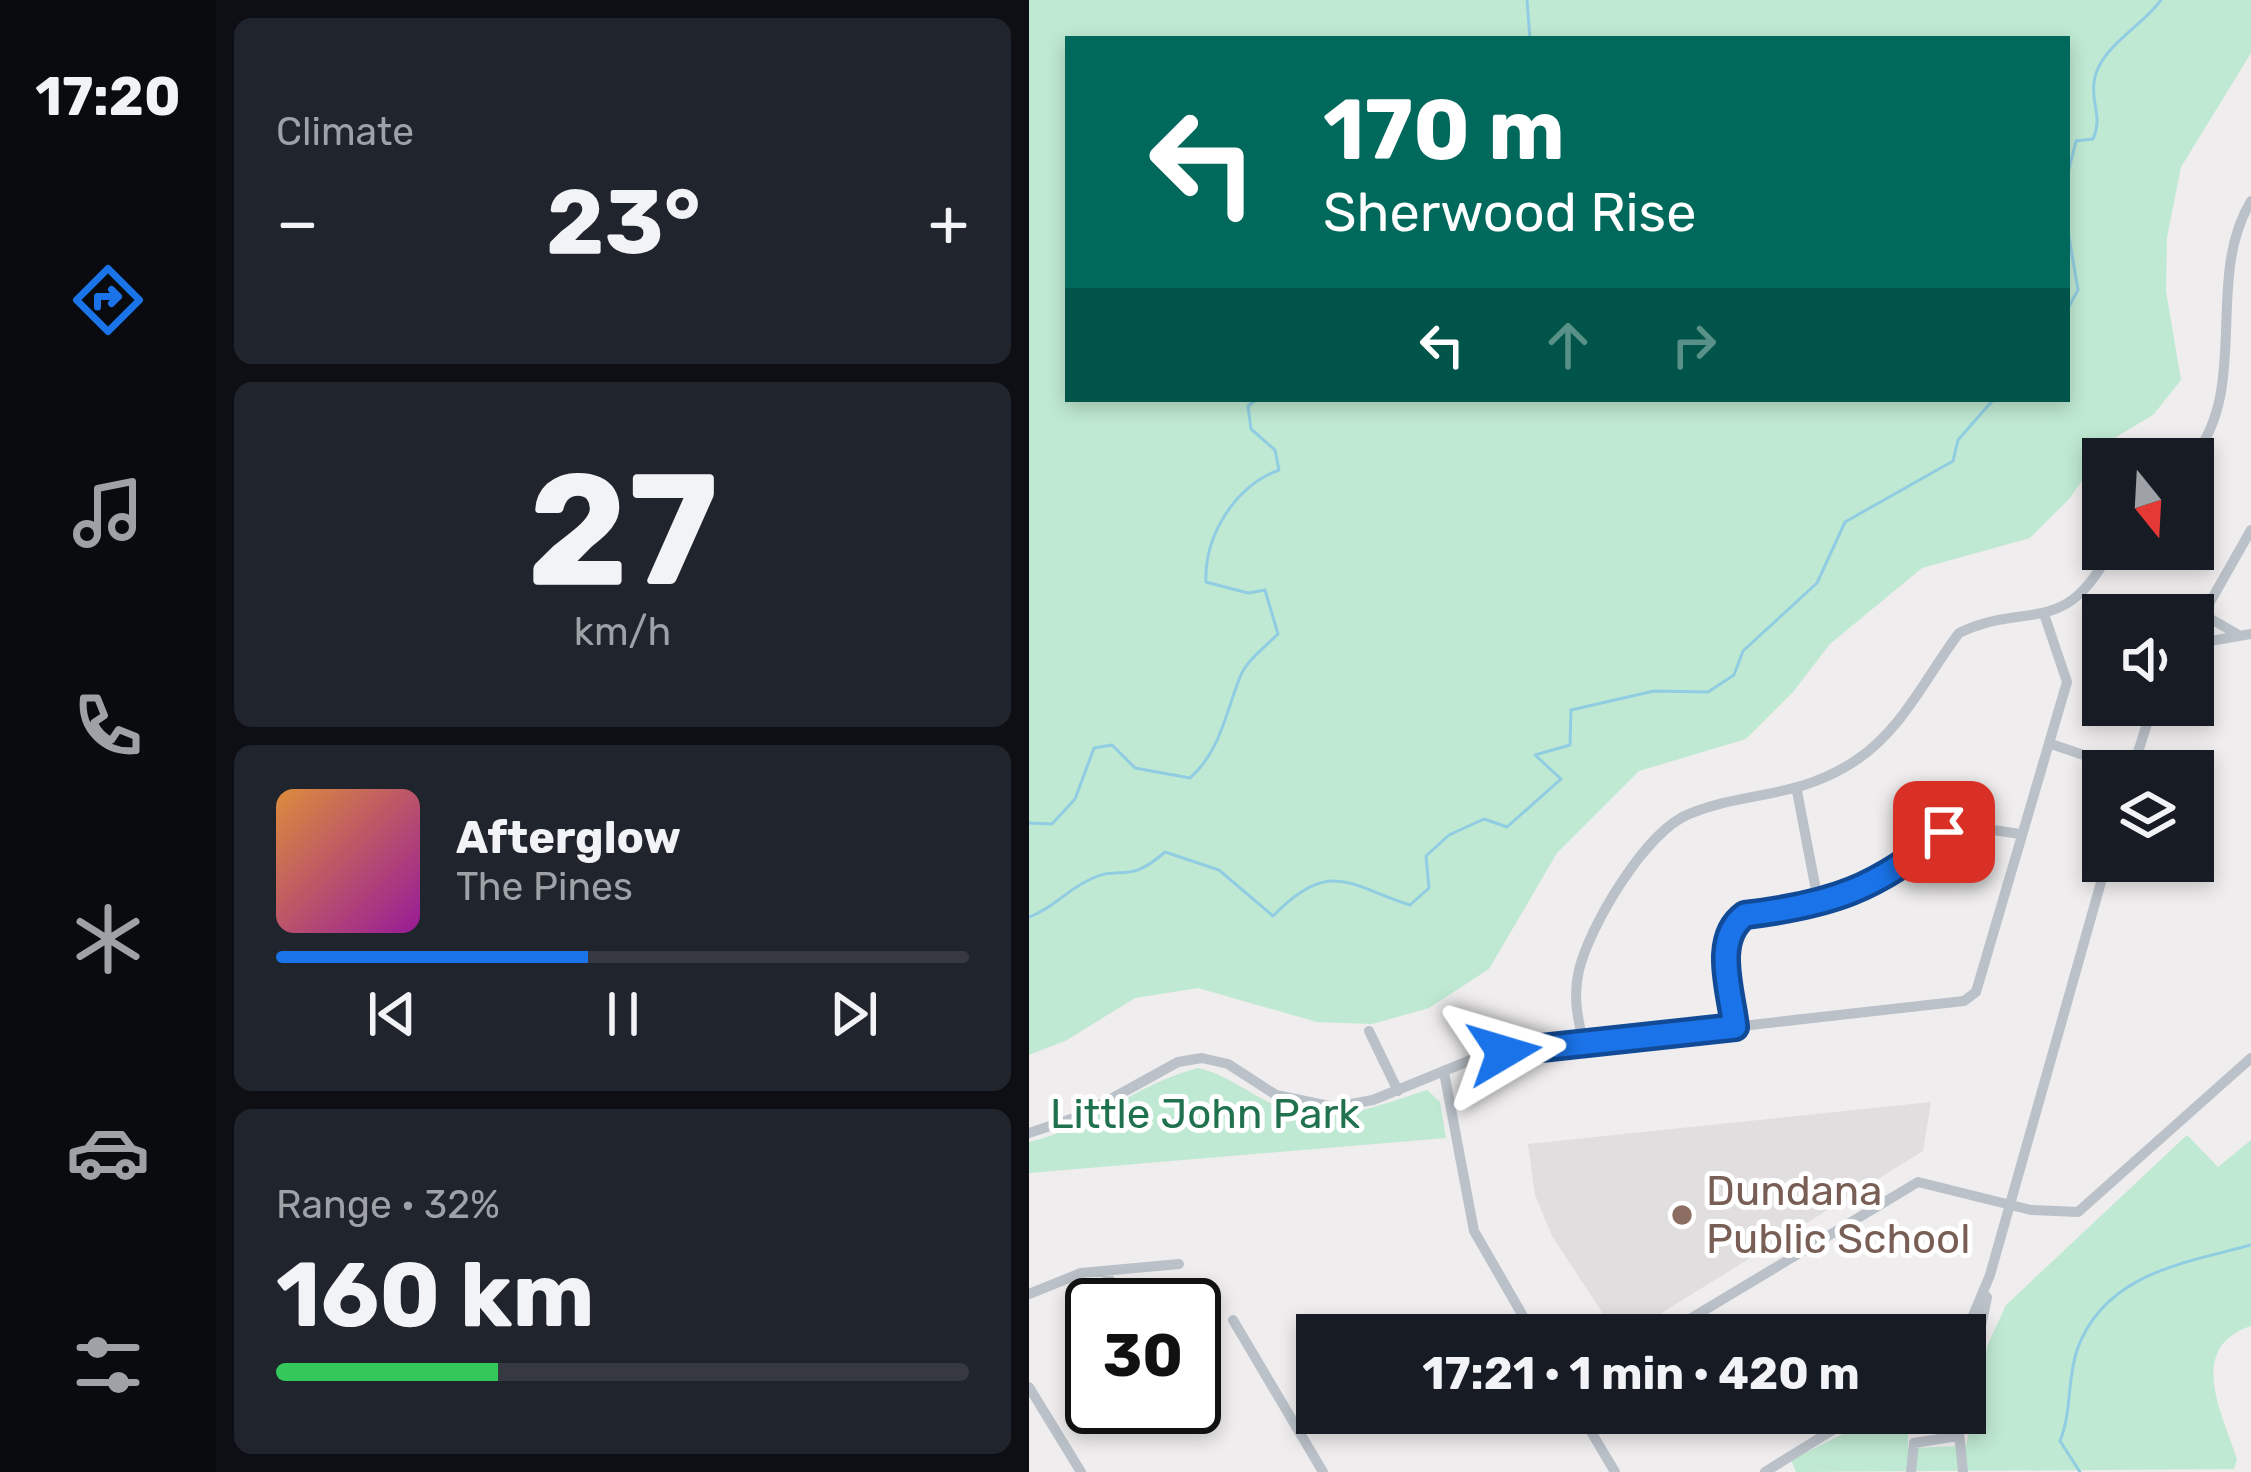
<!DOCTYPE html>
<html lang="en">
<head>
<meta charset="utf-8">
<style>
  :root { --surface:#171b24; --page:#20242c; --text:#f1f3f6; --muted:#9ea1a6; --line:#363941; --accent:#1a73e8 }
  body { margin:0; font-family:Rubik,sans-serif; background:var(--page); color:var(--text); height:100vh; display:flex; flex-direction:column; font-size:45px; white-space:nowrap }
  * { box-sizing:border-box; margin:0 }
  p { font-size:39px; color:var(--muted) }
  .icon { flex:none; width:66px; height:66px; fill:none; stroke:currentColor; stroke-width:2; stroke-linecap:round; stroke-linejoin:round }
  .map { position:relative; flex:1; overflow:hidden }
  .panel { display:flex; flex-direction:column; gap:18px; padding:18px; background:#0d0f14; width:813px }
  .panel>* { flex:none }
  .guide { position:absolute; left:36px; top:36px; width:1005px; height:366px; border-radius:0px; box-shadow:0 6px 18px #0003; background:#00695c; color:#fff; overflow:hidden }
  .needle { width:78px; rotate:162deg }
  .buttons { position:absolute; left:1053px; top:438px; display:grid; gap:24px }
  .buttons a { display:grid; place-items:center; width:132px; height:132px; border-radius:0px; background:var(--surface); box-shadow:0 6px 18px #0003; font-size:60px }
  .speed { position:absolute; left:36px; top:1278px; display:flex; gap:24px; font-size:60px; font-weight:700; text-align:center }
  .speed>* { display:grid; place-content:center; width:156px; height:156px; border-radius:50%; background:var(--surface); box-shadow:0 6px 18px #0003; line-height:1 }
  .speed .limit { border:6px solid #111; border-radius:18px; background:#fff; color:#111 }
  .pin { position:absolute; display:grid; place-items:center; width:102px; height:102px; color:#fff; margin:-51px; border-radius:24px; box-shadow:0 6px 18px #0006 }
  .me { position:absolute; width:132px; margin:-66px; rotate:83deg; stroke-linejoin:round; filter:drop-shadow(0 0 9px #0008) }
  .turn { display:flex; align-items:center; gap:42px; height:252px; padding:0 60px; font-size:54px }
  .turn .icon { width:156px; height:156px; stroke-width:2.5 }
  .turn b { display:block; font-size:84px; line-height:102px }
  .lanes { display:flex; align-items:center; height:114px; padding:0 60px; background:#0003; justify-content:center; gap:60px; direction:ltr }
  .lanes .off { opacity:.35 }
  .big { font-size:90px; font-weight:700; line-height:1.1 }
  .panel .tile { flex:1; display:flex; flex-direction:column; justify-content:center; gap:18px; min-width:0; padding:0 42px; border-radius:18px; background:var(--page) }
  .panel .dial { align-items:center; gap:0 }
  .dial b { font-size:156px; line-height:1 }
  .song { display:flex; align-items:center; gap:36px }
  .cover { width:144px; height:144px; border-radius:18px; background:linear-gradient(135deg,hsl(30 70% 55%),hsl(300 70% 35%)) }
  .played { height:12px; border-radius:6px; background:linear-gradient(90deg,var(--accent) 45%,var(--line) 45%) }
  .keys { display:flex; justify-content:space-around; direction:ltr }
  .heat { display:flex; justify-content:space-between; align-items:center; font-size:66px; direction:ltr }
  .charge { height:18px; border-radius:9px; background:linear-gradient(90deg,#34c759 32%,var(--line) 0) }
  .trip { position:absolute; left:267px; top:1314px; width:690px; height:120px; border-radius:0px; background:var(--surface); box-shadow:0 6px 18px #0003; font-weight:700; line-height:120px; text-align:center }
  main { display:flex; flex:1; min-height:0 }
  .tab-bar { display:flex; flex-direction:column; width:216px; justify-content:space-around; align-items:center; background:#090b0e; color:var(--muted) }
  .tab-bar .icon { width:84px; height:84px }
  .tab-bar .active { color:var(--accent) }
  .tab-bar b { font-size:54px; color:var(--text) }
  .map>svg:first-child { display:block }
</style>
</head>
<body>
<main>
<nav class="tab-bar">
<b>17:20</b>
<svg class="icon active" aria-label="directions" viewBox="0 0 24 24"><path d="M12 3l9 9-9 9-9-9zM9 14v-3h6M13 9l2 2-2 2"/></svg>
<svg class="icon" aria-label="music" viewBox="0 0 24 24"><path d="M9 18V5l10-2v13"/><circle cx="6" cy="18" r="3"/><circle cx="16" cy="16" r="3"/></svg>
<svg class="icon" aria-label="phone" viewBox="0 0 24 24"><path d="M5 4h4l2 5-3 2q2 4 5 5l2-3 5 2v4C11 20 4 13 5 4z"/></svg>
<svg class="icon" aria-label="climate" viewBox="0 0 24 24"><path d="M12 3v18M4 7l16 10M4 17L20 7"/></svg>
<svg class="icon" aria-label="car" viewBox="0 0 24 24"><path d="M5 17H2v-5l4-1 3-4h7l3 4 3 1v5h-3M9 17h6M6 11h13"/><circle cx="7" cy="17" r="2"/><circle cx="17" cy="17" r="2"/></svg>
<svg class="icon" aria-label="filters" viewBox="0 0 24 24"><path d="M4 7h16M4 17h16"/><circle cx="9" cy="7" r="2"/><circle cx="15" cy="17" r="2"/></svg>
</nav>
<section class="panel">
<div class="tile"><p>Climate</p>
<div class="heat"><a>−</a><b class="big">23°</b><a>+</a></div>
</div>
<div class="tile dial"><b>27</b><p>km/h</p></div>
<div class="tile">
<div class="song"><i class="cover"></i><div><b>Afterglow</b><p>The Pines</p></div></div>
<div class="played"></div>
<div class="keys"><svg class="icon" aria-label="previous" viewBox="0 0 24 24"><path d="M18 5L8 12l10 7zM5 5v14"/></svg><svg class="icon" aria-label="pause" viewBox="0 0 24 24"><path d="M8 5v14M16 5v14"/></svg><svg class="icon" aria-label="next" viewBox="0 0 24 24"><path d="M6 5l10 7-10 7zM19 5v14"/></svg></div>
</div>
<div class="tile"><p>Range · 32%</p><b class="big">160 km</b><div class="charge"></div></div>
</section>
<div class="map">
<svg width="1222" height="1472" viewBox="0 0 1222 1472">
  <rect width="100%" height="100%" fill="#efeded"/>
  <!-- education -->
  <path fill="#e0dede" d="M902 1102 894 1151 597 1335H588L523 1236 506 1195 499 1144Z"/>
  <!-- green -->
  <path fill="#bfe9d2" fill-rule="evenodd" d="M0 0H1222V53L1152 167 1138 237 1137 291 1152 380 1124 415 1082 440 1040 499 1001 538 893 568 801 644 764 692 717 739 610 771 528 853 460 969 400 1008 343 1024 288 1022 169 988 106 998 38 1040 0 1055ZM1038 39V399H39V39Z
    M169 1068C205 1076 231 1104 266 1112 310 1123 357 1103 398 1090L411 1102 417 1138 0 1173V1142C62 1128 108 1083 169 1068Z
    M1158 1135 1189 1167 1222 1140V1326C1157 1347 1193 1413 1208 1459L1205 1469 767 1472 762 1460 814 1434 842 1413H879V1448L937 1446 959 1344 977 1305Z"/>
  <g fill="none" stroke-linecap="round" stroke-linejoin="round">
    <!-- stream -->
    <path stroke="#91cde2" stroke-width="3" d="M498 0 501 39
      M1038 177 1047 141 1064 139C1074 117 1062 105 1065 82 1069 48 1114 26 1132 0
      M1038 225 1049 290 1038 310
      M0 823 23 824 46 799 65 748 83 745 106 768 161 778C191 752 197 712 211 677 217 661 237 646 249 634L236 590 219 593 177 582C175 536 206 486 250 470L246 450 222 429 219 406 228 399
      M0 917C23 909 37 891 58 881 93 862 96 887 136 852L190 870 244 916C301 857 321 886 381 905L400 888 397 856 420 835 455 819 478 827 532 779 506 755 541 745 542 710 625 691 679 692 705 675 714 651 788 583 816 522 924 461 929 440 965 399
      M1051 1472 1031 1441C1043 1411 1038 1380 1048 1350 1075 1274 1154 1263 1222 1245"/>
    <!-- minor -->
    <path stroke="#bac1c8" stroke-width="10" d="M1163 459C1222 388 1175 278 1222 201
      M1175 615 1208 634
      M1164 632 1222 530
      M1164 644 1222 634
      M1022 744 1102 771
      M1103 771 1124 705
      M768 791 790 906
      M706 1027 696 943C707 901 758 914 792 905 847 890 881 849 930 825L991 834
      M340 1031 369 1091
      M555 1043C548 1018 544 995 550 970 561 925 617 831 660 814 719 790 766 800 826 761 874 729 896 678 930 633 998 600 1036 640 1082 549
      M415 1072 445 1231 505 1335
      M0 1133 51 1116 149 1062 173 1058 199 1064 247 1095 305 1107 344 1100 454 1055 935 1001 947 992 1038 682 1015 614
      M76 1272 96 1305
      M0 1294 52 1273 150 1264
      M204 1320 294 1472
      M634 1335 889 1182 1002 1210 1049 1212 1222 1058
      M936 1335 961 1275 1078 861
      M0 1387 52 1472
      M936 1405 958 1297
      M551 1413 586 1472
      M917 1413 929 1436
      M928 1413 934 1472
      M736 1472 831 1413
      M882 1472 885 1443 929 1436"/>
  </g>
  <g fill="none" stroke-linecap="round" stroke-linejoin="round">
    <!-- route casing -->
    <g stroke="#114b97" stroke-width="30">
      <path id="route" d="M475 1052 706 1027C702 991 683 939 716 915 800 905 849 889 915 832"/>
    </g>
    <!-- route -->
    <use href="#route" stroke="#1a73e8" stroke-width="21"/>
  </g>
  <!-- markers -->
  <circle fill="#8d6e63" stroke="#fff" stroke-width="4.5" cx="653" cy="1215" r="12"/>
  <g text-anchor="middle" dominant-baseline="central" stroke-width="10" stroke-linejoin="round" paint-order="stroke">
    <!-- park labels -->
    <g font-size="42" fill="#20714d" stroke="#fff">
      <text x="176" y="1114">Little John Park</text>
    </g>
    <!-- education labels -->
    <g font-size="42" fill="#785e54" stroke="#fff" text-anchor="start">
      <text x="677" y="1191">Dundana<tspan x="677" dy="48">Public School</tspan></text>
    </g>
  </g>
</svg>
<div class="buttons">
<a><svg class="needle" viewBox="-14 -14 28 28"><path d="M0-13l5 13h-10z" fill="#e53935"/><path d="M0 13l5-13h-10z" fill="#9ea1a6"/></svg></a>
<a><svg class="icon" aria-label="sound" viewBox="0 0 24 24"><path d="M4 9h4l5-4v14l-5-4H4zM17 9q2 3 0 6"/></svg></a>
<a><svg class="icon" aria-label="layers" viewBox="0 0 24 24"><path d="M12 4l9 5-9 5-9-5zM3 14l9 5 9-5"/></svg></a>
</div>
<div class="speed"><div class="limit">30</div></div>
<div class="pin" style="left:915px;top:832px;background:#d93025"><svg class="icon" aria-label="arrive" viewBox="0 0 24 24"><path d="M6 21V4h12l-3 4 3 4H6"/></svg></div>
<svg class="me" style="left:475px;top:1052px" viewBox="-20 -20 40 40"><path d="M0-17L14 15 0 8-14 15z" fill="#1a73e8" stroke="#fff" stroke-width="4"/></svg>
<div class="trip">17:21 · 1 min · 420 m</div>
<div class="guide">
<div class="turn"><svg class="icon" aria-label="left" viewBox="0 0 24 24"><path d="M17 20v-9H6M10 6l-5 5 5 5"/></svg><div><b>170 m</b>Sherwood Rise</div></div>
<div class="lanes"><svg class="icon" aria-label="left" viewBox="0 0 24 24"><path d="M17 20v-9H6M10 6l-5 5 5 5"/></svg><svg class="icon off" aria-label="ahead" viewBox="0 0 24 24"><path d="M12 20V5M6 11l6-6 6 6"/></svg><svg class="icon off" aria-label="right" viewBox="0 0 24 24"><path d="M7 20v-9h11M14 6l5 5-5 5"/></svg></div>
</div>
</div>
</main>
</body>
</html>
